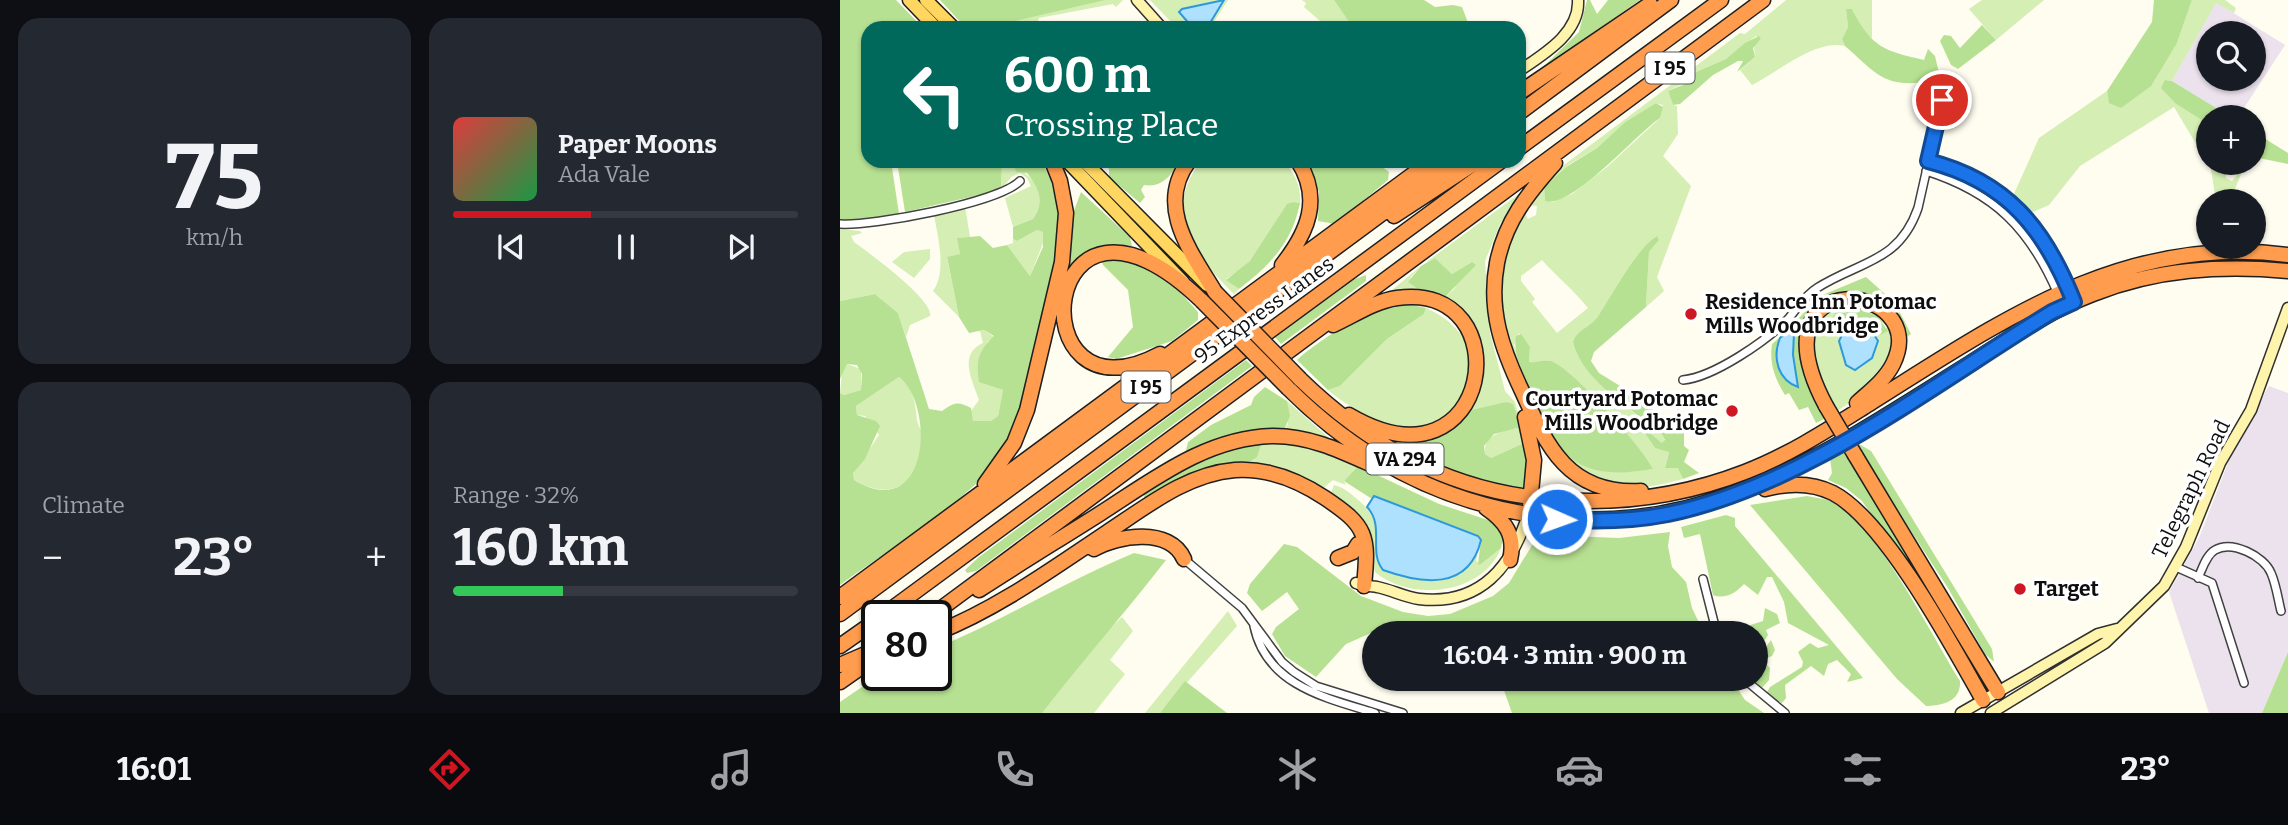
<!DOCTYPE html>
<html lang="en">
<head>
<meta charset="utf-8">
<style>
  :root { --surface:#171b24; --page:#242831; --text:#f1f3f6; --muted:#9ea1a6; --line:#363941; --accent:#ce1722 }
  body { margin:0; font-family:Bitter,serif; background:var(--page); color:var(--text); height:100vh; display:flex; flex-direction:column; font-size:26px; white-space:nowrap }
  * { box-sizing:border-box; margin:0 }
  p { font-size:23px; color:var(--muted) }
  .icon { flex:none; width:38px; height:38px; fill:none; stroke:currentColor; stroke-width:2; stroke-linecap:round; stroke-linejoin:round }
  .map { position:relative; flex:1; overflow:hidden }
  .details { display:flex; flex-direction:column; gap:18px; padding:18px; background:#0d0f14; width:840px }
  .details>* { flex:none }
  .top-card { position:absolute; left:21px; top:21px; width:665px; height:147px; border-radius:21px; box-shadow:0 2px 5px #0004; background:#00695c; color:#fff; overflow:hidden }
  .fabs { position:absolute; left:1356px; top:21px; display:grid; gap:14px }
  .fabs a { display:grid; place-items:center; width:70px; height:70px; border-radius:50%; background:var(--surface); box-shadow:0 2px 5px #0004; font-size:35px }
  .speed { position:absolute; left:21px; top:600px; display:flex; gap:14px; font-size:35px; font-weight:700; text-align:center }
  .speed>* { display:grid; place-content:center; width:91px; height:91px; border-radius:50%; background:var(--surface); box-shadow:0 2px 5px #0004; line-height:1 }
  .speed .limit { border:4px solid #111; border-radius:10px; background:#fff; color:#111 }
  .pin { position:absolute; display:grid; place-items:center; width:60px; height:60px; color:#fff; margin:-30px; border:4px solid #fff; border-radius:50%; box-shadow:0 2px 7px #0007 }
  .me { position:absolute; width:77px; margin:-38px; rotate:92deg; stroke-linejoin:round; filter:drop-shadow(0 0 5px #0008) }
  .turn { display:flex; align-items:center; gap:24px; height:147px; padding:0 28px; font-size:32px }
  .turn .icon { width:91px; height:91px; stroke-width:2.5 }
  .turn b { display:block; font-size:49px; line-height:60px }
  .big { font-size:52px; font-weight:700; line-height:1.1 }
  .details .widget { flex:1; display:flex; flex-direction:column; justify-content:center; gap:10px; min-width:0; padding:0 24px; border-radius:21px; background:var(--page) }
  .details .dial { align-items:center; gap:0 }
  .dial b { font-size:91px; line-height:1 }
  .song { display:flex; align-items:center; gap:21px }
  .cover { width:84px; height:84px; border-radius:10px; background:linear-gradient(135deg,hsl(0 70% 55%),hsl(140 70% 35%)) }
  .played { height:7px; border-radius:4px; background:linear-gradient(90deg,var(--accent) 40%,var(--line) 40%) }
  .keys { display:flex; justify-content:space-around; direction:ltr }
  .heat { display:flex; justify-content:space-between; align-items:center; font-size:38px; direction:ltr }
  .charge { height:10px; border-radius:5px; background:linear-gradient(90deg,#34c759 32%,var(--line) 0) }
  .details .tiles { flex:1; display:grid; gap:18px; grid-template-columns:repeat(2,1fr) }
  .trip { position:absolute; left:522px; top:621px; width:406px; height:70px; border-radius:35px; background:var(--surface); box-shadow:0 2px 5px #0004; font-weight:700; line-height:70px; text-align:center }
  .tabs { display:flex; height:112px; justify-content:space-around; align-items:center; background:#090b0e; color:var(--muted) }
  .tabs .icon { width:49px; height:49px }
  .tabs .active { color:var(--accent) }
  .tabs b { font-size:32px; color:var(--text) }
  main { display:flex; flex:1; min-height:0 }
  .map>svg:first-child { display:block }
</style>
</head>
<body>
<main>
<section class="details">
<div class="tiles">
<div class="widget dial"><b>75</b><p>km/h</p></div>
<div class="widget">
<div class="song"><i class="cover"></i><div><b>Paper Moons</b><p>Ada Vale</p></div></div>
<div class="played"></div>
<div class="keys"><svg class="icon" aria-label="previous" viewBox="0 0 24 24"><path d="M18 5L8 12l10 7zM5 5v14"/></svg><svg class="icon" aria-label="pause" viewBox="0 0 24 24"><path d="M8 5v14M16 5v14"/></svg><svg class="icon" aria-label="next" viewBox="0 0 24 24"><path d="M6 5l10 7-10 7zM19 5v14"/></svg></div>
</div>
<div class="widget"><p>Climate</p>
<div class="heat"><a>−</a><b class="big">23°</b><a>+</a></div>
</div>
<div class="widget"><p>Range · 32%</p><b class="big">160 km</b><div class="charge"></div></div>
</div>
</section>
<div class="map">
<svg width="1448" height="713" viewBox="0 0 1448 713">
  <rect width="100%" height="100%" fill="#fffcf0"/>
  <!-- industrial -->
  <path fill="#ece2ee" fill-rule="evenodd" d="M1376 2 1445 45 1402 111 1410 117H1391L1332 81ZM1368 33H1414V79H1368Z
    M1429 386 1448 393V652L1422 713H1369L1329 592 1359 538 1395 445Z"/>
  <!-- green -->
  <path fill="#d4eeb4" fill-rule="evenodd" d="M101 0H283L276 7 273 4 199 18 195 28H145Z
    M310 0H388L370 28H337Z
    M462 0H494L513 28H488L464 7 466 3Z
    M946 0H1032V38L1025 34 1012 9H1006L1008 27 1002 39 1005 46C976 39 939 71 912 85L900 70 915 57 914 46 921 39 916 36 886 59 856 72 846 82 828 91 833 105 837 106 838 134 823 156 851 186 817 277 824 291 806 307 809 252 819 240 816 236C790 259 779 293 757 319 750 328 736 331 733 342 742 379 792 411 821 433L825 441 822 443 797 422 815 448 829 451 825 468H839L843 479C815 486 788 494 759 484 701 463 657 341 661 283 663 257 672 235 684 212L688 219 696 215 697 206 688 205 716 171 900 33 905 34ZM816 103 823 105 820 118 767 167 732 194 713 202 705 201 704 187 728 165 757 148 785 122ZM702 260C717 277 733 289 748 308L717 333 692 302 695 299 681 281V276ZM679 333 690 347 689 362C696 363 704 359 711 361 730 367 804 449 813 469 713 487 699 423 674 345Z
    M1142 0H1204L1156 40 1129 9Z
    M1352 0H1385L1396 8 1394 13 1376 3 1332 81 1325 80 1336 104 1368 124V163H1384L1386 178 1392 181 1404 167 1390 201H1376L1371 169 1334 107 1240 166 1209 205 1191 213 1173 196 1199 138 1267 91 1270 103 1337 43Z
    M162 161H173V167C196 176 208 196 193 219L173 227 165 198 191 186 187 178 180 173 171 177 161 190Z
    M361 161H444C455 175 461 185 460 203L454 202C434 222 428 244 409 262 403 268 394 274 386 279L399 289 394 294C356 257 321 212 361 161Z
    M687 188 660 224 645 261 650 333 665 391 675 402 686 442 651 458 645 454C643 433 665 431 681 427L666 402 625 415C655 368 643 352 615 309L546 295 581 266 570 278 604 298 614 289 632 262 612 274 595 258 585 263Z
    M125 206 130 237 118 238 120 254 107 258 119 317 93 291C107 272 98 237 94 215Z
    M0 229 20 231 22 233 11 236 14 242C29 253 94 300 90 316L70 325 66 337 58 313 35 294 0 301Z
    M197 230 203 232 205 238 190 276 167 245 173 243V239L177 241Z
    M90 249V259L74 278 52 262 64 252Z
    M997 305 1034 308 1052 329V361L1021 395 994 413 970 345 978 320ZM1028 311 1048 327 1037 335 1034 333 1038 341 1028 362 1019 369C1006 360 995 347 1002 330L993 329 992 317Z
    M586 308C631 328 644 367 615 407 606 420 591 429 575 431 552 433 505 405 488 390L500 386 547 339 584 314Z
    M144 330 154 337 147 342 146 384 163 390 158 416 151 421 133 422 131 411 139 400C132 380 118 354 143 343L140 331Z
    M7 364 21 369V390L4 395 0 393 2 371Z
    M59 377C74 389 75 402 77 420 78 427 84 433 83 441 79 483 53 503 14 480L13 473 39 435 25 416 17 415 16 406Z
    M447 401 489 438V442L443 433 448 424Z
    M416 443C454 442 483 450 518 466L504 481 506 485 493 480 482 489 406 464Z
    M494 485C503 487 510 493 517 499 545 522 532 541 543 570L577 580 628 566 638 554 636 560 640 565 661 548C643 595 570 602 535 572 522 526 538 523 491 493Z
    M388 611 397 626 320 713H305Z
    M282 617 293 631 270 660 285 674 254 713H201L255 643Z"/>
  <!-- forest -->
  <path fill="#b7e192" fill-rule="evenodd" d="M0 0H56L83 28H28V161H51L59 214 25 220H0Z
    M100 0H265L145 28H126Z
    M494 0H584L595 7 613 5 622 7 630 28H513Z
    M747 0H750L757 14 768 0H800L701 69 739 32Z
    M1314 0H1352L1337 43 1311 86 1281 108 1269 103 1267 91 1312 22Z
    M1006 9H1012C1031 47 1044 51 1084 60L1088 49 1095 56 1099 73 1092 81C1045 89 1038 75 1005 46L1002 39 1008 27Z
    M1142 25 1156 40 1118 69 1111 65 1100 41 1104 35 1111 36 1120 48Z
    M919 36 921 39 913 48 915 57 897 72 903 61H898L873 75 840 104 833 105 828 91 845 84 856 72 886 59 905 43Z
    M1325 80 1332 81 1391 117H1368V124L1336 104 1321 88Z
    M816 103 823 107 820 118C797 133 731 210 705 201L704 187 726 167 757 148 785 122Z
    M1414 132 1448 153V164L1414 157Z
    M57 161H162L161 190 65 212Z
    M173 161H201C211 180 218 193 220 215 223 257 202 314 192 355 184 387 183 423 164 451 130 502 50 548 0 585V393L4 395 21 390 22 374 17 365 7 364 0 379V301L35 294 58 313 89 409 102 411C114 402 118 401 131 408L133 421H151L158 416 163 390 139 382C136 361 138 351 154 336L144 330 129 333 119 317 107 257 120 254 117 238 140 236 153 248 167 245 190 276 203 247V232L197 230 177 241 173 239V227L193 219C205 201 199 188 187 173L176 172ZM59 377C96 406 89 525 14 480L13 473 25 459 40 426 36 421 17 415 16 406Z
    M262 161H339C332 175 322 188 304 185L301 190 305 197 300 203 269 177V169Z
    M472 161 541 166 549 172 548 180 495 224 478 221 479 192 470 166Z
    M241 192 290 237 292 246 255 249 228 269 232 216Z
    M454 202 460 203C452 243 430 265 399 289L386 280 410 261 447 204Z
    M817 236 819 240 809 252 806 307 754 352 751 361 759 373 798 397 834 428 838 413 834 396 836 398 844 429V446L849 450 844 462 859 473 843 479 838 468H825L829 452 815 448 797 422 822 443 825 440 821 433C792 409 742 381 733 342 736 330 753 326 759 315 773 294 797 248 817 236Z
    M269 258 296 261 339 291 358 312V320L332 341 276 359 268 357 293 327 288 290 263 265 262 262Z
    M595 258 612 274 632 262 636 265 604 298 581 291 568 282 581 266Z
    M526 275V281L441 344 435 337 515 279Z
    M1026 277 1055 303 1071 334 1065 338 1024 296 968 322 988 417 976 423 968 407 959 410 949 393 945 395C935 379 929 363 932 344L950 328 936 347C939 366 939 380 958 387L953 355 955 322 980 296Z
    M568 304 586 308 584 314 547 339 500 386 488 390 457 360C482 337 535 305 568 304Z
    M1017 307 1037 316 1048 331 1040 335 1031 330 993 329 992 318 997 311Z
    M681 334 690 347 689 362C696 363 704 359 711 361 731 367 804 449 813 469 739 482 716 458 691 392 685 376 672 354 676 336Z
    M406 360 412 366 136 571 127 573 125 570 139 557Z
    M425 387 447 401 450 416 443 433 345 454 348 442 371 425 411 405 414 397Z
    M666 402 673 404 681 427 654 434 644 446 645 454 651 458 686 442 687 487C656 494 584 461 557 445L558 440 603 434 632 410Z
    M421 444 417 457 406 464 307 500 304 497 305 492C343 469 376 449 421 444Z
    M1019 444 1031 451 1036 459 1152 649 1154 662 1145 654 1108 588 1020 453Z
    M1007 448 1072 558 1063 559 1022 501 1006 488 988 480 992 473 990 459Z
    M518 466 599 504 651 521 664 535 661 548 640 565 638 564 641 540 638 536 534 496 532 499 504 481Z
    M967 496C977 498 990 499 998 505 1041 534 1091 634 1120 681 1121 701 1104 705 1086 706L1057 679 910 505Z
    M886 515 895 518V526L1023 678 1007 682 1011 674 997 660 988 664 984 676 971 666 945 685 946 698 942 703 926 694 930 687 962 667 963 662 958 652 970 643 978 648 989 645 948 623 944 602 932 577H927L918 595 904 584C897 592 885 600 873 595L860 534 844 538 841 527Z
    M830 532 828 546 832 567 846 582 852 608 864 633 644 634 641 625 605 633H531L506 644 476 677 445 656 432 634 436 627 459 609 447 592 422 611 407 593 410 584 444 544 457 547 521 596 563 612 588 616 610 614 653 596 669 583 694 542 705 535 779 538Z
    M294 553 326 560C286 612 242 661 202 713H0V702L38 676H96V648C164 620 226 581 294 553Z
    M925 608 937 614 940 623 926 630 928 635 915 656V634L902 633 901 628 923 621Z
    M931 640 935 650 932 656 923 660 930 668 929 680 921 689 909 679H915V662Z
    M1448 652V713H1422Z
    M660 679H891L905 700 924 713H672Z
    M345 681 387 713H320Z"/>
  <!-- water -->
  <path fill="#aee1fd" stroke="#2d99dc" stroke-width="2" d="M384 0 367 28H353L339 12 342 9Z
    M1009 321 1031 330 1038 341 1032 358 1015 370 1006 365 999 341Z
    M951 330 954 333 953 355 958 387C938 380 932 358 940 338Z
    M534 496 638 536 641 540C629 591 582 584 543 570 528 552 545 526 527 507Z"/>
  <g fill="none" stroke-linecap="round" stroke-linejoin="round">
    <!-- street casing -->
    <g stroke="#414141" stroke-width="10">
      <path id="street" d="M1088 161C1159 179 1203 225 1230 292
        M1086 171C1155 193 1190 229 1218 294
        M0 224C33 226 158 203 180 181
        M843 380C874 377 926 341 948 319 957 309 965 295 977 288 1019 261 1059 263 1078 208L1103 97 1108 89
        M344 559 402 608 442 662 454 672 476 686 563 713
        M1336 567 1372 583 1404 683
        M1358 578C1362 570 1366 555 1375 550 1392 540 1424 556 1431 573 1436 584 1438 599 1441 611
        M863 579 877 634
        M414 626C426 685 486 698 535 713
        M904 679 945 713"/>
    </g>
    <!-- secondary casing -->
    <g stroke="#303030" stroke-width="13">
      <path id="secondary" d="M297 0 322 28
        M679 71C704 54 740 33 738 0
        M516 583C524 586 530 586 537 587 552 590 564 597 579 599 640 606 672 567 688 514
        M1121 713 1258 634 1277 629
        M1151 713 1265 643 1324 586 1346 547 1380 463 1411 410 1448 308"/>
    </g>
    <!-- primary casing -->
    <g stroke="#1f1f1f" stroke-width="15">
      <path id="primary" d="M69 0 96 28
        M86 0 114 28
        M227 161 343 282
        M244 161 367 285"/>
    </g>
    <!-- highway casing -->
    <g stroke="#1f1f1f" stroke-width="17">
      <path id="highway" d="M679 93 810 4
        M679 113 831 0
        M679 148 881 0
        M349 161C315 206 351 252 375 292
        M715 163C688 193 665 222 657 263 648 310 662 349 682 391 707 447 729 495 801 491
        M554 216 638 161
        M442 265C468 232 482 199 458 161
        M493 325C513 316 535 301 557 298 682 280 654 500 509 415
        M320 354C175 432 197 142 362 301
        M460 379C527 444 604 488 698 498 769 506 838 498 905 472 949 455 989 429 1029 404 1160 322 1284 233 1448 255
        M448 388C512 452 587 495 676 512 857 547 983 455 1129 364 1169 339 1208 311 1253 294 1316 269 1381 265 1448 271
        M986 406C908 260 1094 282 1053 364 1045 380 1029 392 1017 403
        M685 417 694 460 690 504
        M1015 455 1158 692
        M145 484 174 443 187 410 222 262 226 213 220 181 212 161
        M925 489C948 483 971 482 993 493 1045 520 1113 647 1143 700
        M646 508C665 521 676 535 670 560
        M254 549C278 535 330 527 344 559
        M498 558 513 552 518 544
        M139 590C179 564 220 539 261 513 314 479 368 437 434 436 469 436 499 450 530 464
        M0 597 591 161
        M0 614 613 161
        M42 616 661 161
        M91 616 923 0
        M96 633C157 609 212 569 266 533 306 507 346 474 395 470 428 468 458 480 485 498 527 526 529 535 524 586
        M0 646 37 620
        M0 665 37 649
        M0 682 37 656"/>
    </g>
    <!-- street -->
    <use href="#street" stroke="#fff" stroke-width="7"/>
    <!-- secondary -->
    <use href="#secondary" stroke="#fff4ab" stroke-width="10"/>
    <!-- primary -->
    <use href="#primary" stroke="#ffd660" stroke-width="12"/>
    <!-- highway -->
    <use href="#highway" stroke="#ff9c4e" stroke-width="14"/>
    <!-- highway-bridge casing -->
    <g stroke="#1f1f1f" stroke-width="17" stroke-linecap="butt">
      <path id="highway-bridge" d="M375 292 460 379
        M362 301 448 388
        M986 406 1015 455"/>
    </g>
    <!-- highway-bridge -->
    <use href="#highway-bridge" stroke="#ff9c4e" stroke-width="14"/>
  </g>
  <g fill="none" stroke-linecap="round" stroke-linejoin="round">
    <!-- route casing -->
    <g stroke="#114b97" stroke-width="18">
      <path id="route" d="M717 519C754 522 792 521 828 514 964 486 1094 384 1212 312L1234 302C1205 229 1167 181 1088 161L1102 100"/>
    </g>
    <!-- route -->
    <use href="#route" stroke="#1a73e8" stroke-width="12"/>
  </g>
  <!-- markers -->
  <g fill="#ce1722" stroke="#fff" stroke-width="2.5">
    <circle cx="851" cy="314" r="7"/>
    <circle cx="892" cy="411" r="7"/>
    <circle cx="1180" cy="589" r="7"/>
  </g>
  <g text-anchor="middle" dominant-baseline="central" stroke-width="7" stroke-linejoin="round" paint-order="stroke">
    <!-- shield labels -->
    <g fill="#fff" stroke="#565656" stroke-width="2">
      <rect x="805.5" y="52.5" width="49" height="31" rx="5"/>
      <rect x="281.5" y="371.5" width="49" height="31" rx="5"/>
      <rect x="526.5" y="443.5" width="77" height="31" rx="5"/>
    </g>
    <g font-size="19" font-weight="bold" fill="#0e0e0e">
      <text x="830" y="68">I 95</text>
      <text x="306" y="387">I 95</text>
      <text x="565" y="459">VA 294</text>
    </g>
    <!-- poi labels -->
    <g font-size="21" font-weight="bold" fill="#0e0e0e" stroke="#fff" text-anchor="start">
      <text x="865" y="302">Residence Inn Potomac<tspan x="865" dy="24">Mills Woodbridge</tspan></text>
      <text x="878" y="399" text-anchor="end">Courtyard Potomac<tspan x="878" dy="24">Mills Woodbridge</tspan></text>
      <text x="1194" y="589">Target</text>
    </g>
    <!-- street labels -->
    <g font-size="21" fill="#0e0e0e" stroke="#fff">
      <text transform="translate(424 310) rotate(-36)">95 Express Lanes</text>
      <text transform="translate(1351 489) rotate(-64)">Telegraph Road</text>
    </g>
  </g>
</svg>
<div class="fabs">
<a><svg class="icon" aria-label="search" viewBox="0 0 24 24"><circle cx="10" cy="10" r="6"/><path d="M15 15l6 6"/></svg></a>
<a>+</a>
<a>−</a>
</div>
<div class="speed"><div class="limit">80</div></div>
<div class="pin" style="left:1102px;top:100px;background:#d93025"><svg class="icon" aria-label="arrive" viewBox="0 0 24 24"><path d="M6 21V4h12l-3 4 3 4H6"/></svg></div>
<svg class="me" style="left:717px;top:519px" viewBox="-20 -20 40 40"><circle r="17" fill="#1a73e8" stroke="#fff" stroke-width="3"/><path d="M0-11L8 9 0 5-8 9z" fill="#fff"/></svg>
<div class="trip">16:04 · 3 min · 900 m</div>
<div class="top-card">
<div class="turn"><svg class="icon" aria-label="left" viewBox="0 0 24 24"><path d="M17 20v-9H6M10 6l-5 5 5 5"/></svg><div><b>600 m</b>Crossing Place</div></div>
</div>
</div>
</main>
<nav class="tabs">
<b>16:01</b>
<svg class="icon active" aria-label="directions" viewBox="0 0 24 24"><path d="M12 3l9 9-9 9-9-9zM9 14v-3h6M13 9l2 2-2 2"/></svg>
<svg class="icon" aria-label="music" viewBox="0 0 24 24"><path d="M9 18V5l10-2v13"/><circle cx="6" cy="18" r="3"/><circle cx="16" cy="16" r="3"/></svg>
<svg class="icon" aria-label="phone" viewBox="0 0 24 24"><path d="M5 4h4l2 5-3 2q2 4 5 5l2-3 5 2v4C11 20 4 13 5 4z"/></svg>
<svg class="icon" aria-label="climate" viewBox="0 0 24 24"><path d="M12 3v18M4 7l16 10M4 17L20 7"/></svg>
<svg class="icon" aria-label="car" viewBox="0 0 24 24"><path d="M5 17H2v-5l4-1 3-4h7l3 4 3 1v5h-3M9 17h6M6 11h13"/><circle cx="7" cy="17" r="2"/><circle cx="17" cy="17" r="2"/></svg>
<svg class="icon" aria-label="filters" viewBox="0 0 24 24"><path d="M4 7h16M4 17h16"/><circle cx="9" cy="7" r="2"/><circle cx="15" cy="17" r="2"/></svg>
<b>23°</b>
</nav>
</body>
</html>
